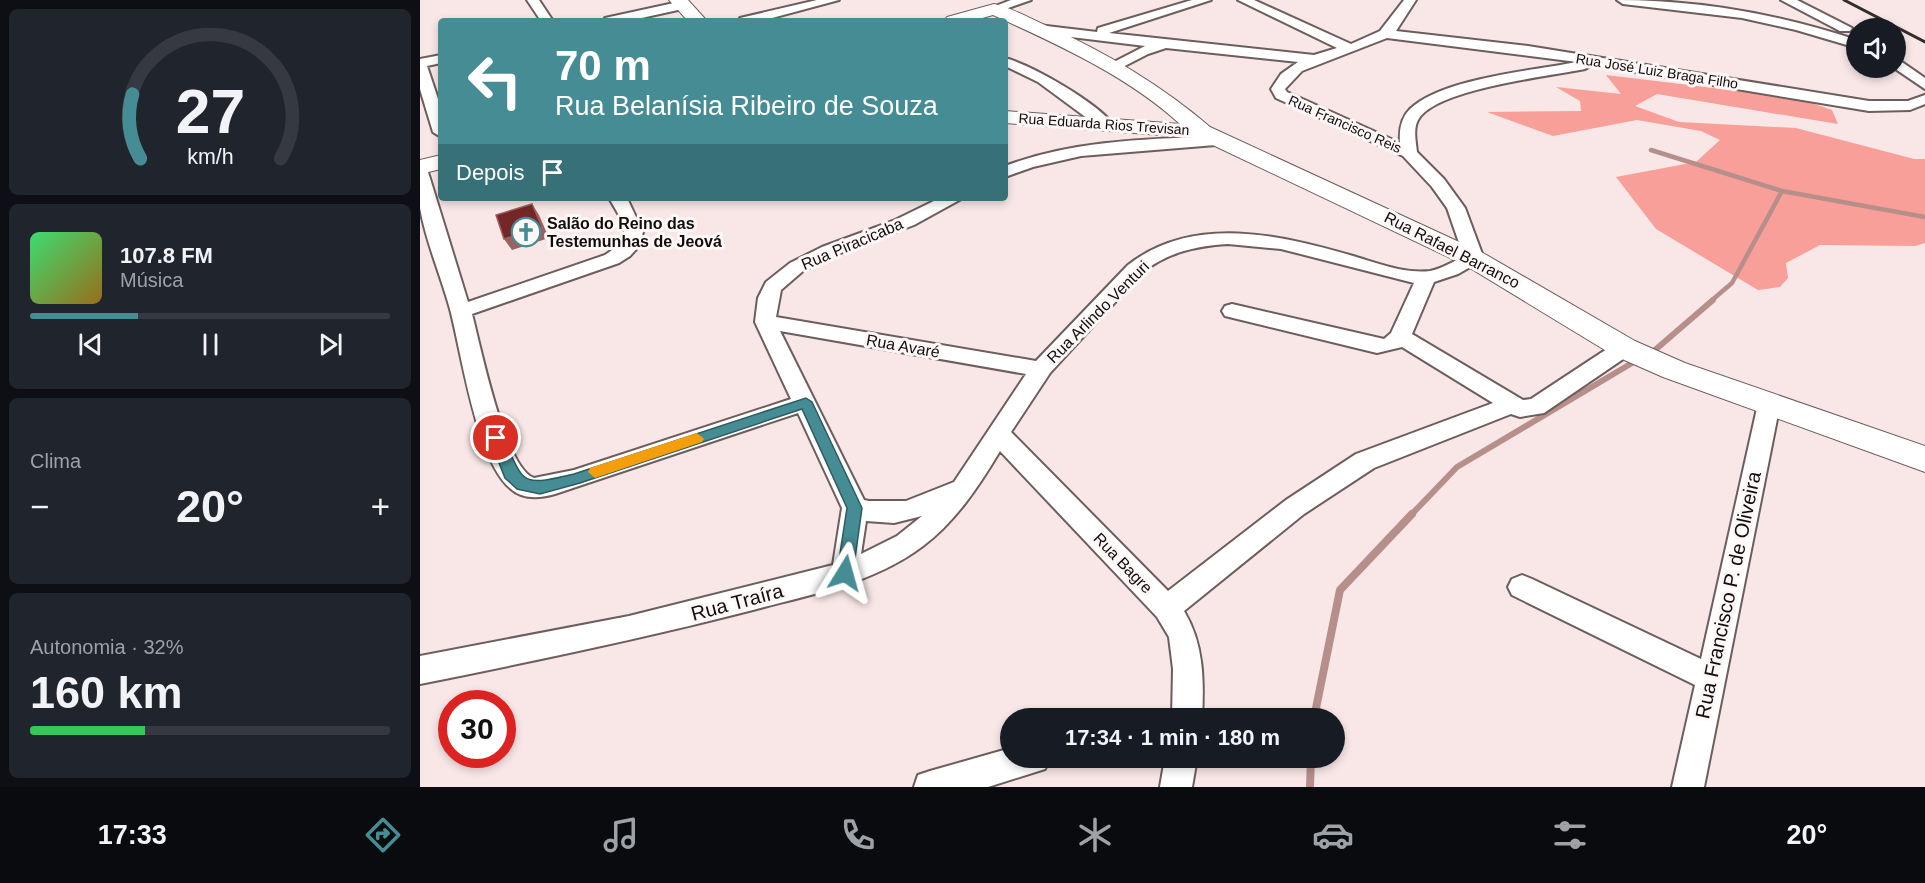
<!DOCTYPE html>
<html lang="pt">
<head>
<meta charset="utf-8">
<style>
  :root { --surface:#171b24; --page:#20242c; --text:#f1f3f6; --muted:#9ea1a6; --line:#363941; --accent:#458c94 }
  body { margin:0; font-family:Arial,sans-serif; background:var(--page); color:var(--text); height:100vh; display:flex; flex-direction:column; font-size:22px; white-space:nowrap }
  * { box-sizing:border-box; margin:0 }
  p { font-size:20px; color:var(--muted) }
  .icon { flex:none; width:33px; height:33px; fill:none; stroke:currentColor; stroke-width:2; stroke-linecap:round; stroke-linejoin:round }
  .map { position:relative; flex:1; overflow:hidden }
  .drawer { display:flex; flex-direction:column; gap:9px; padding:9px; background:#0d0f14; width:420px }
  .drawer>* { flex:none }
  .top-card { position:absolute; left:18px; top:18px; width:570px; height:183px; border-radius:6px; box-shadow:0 3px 9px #0003; background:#458c94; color:#fff; overflow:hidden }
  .buttons { position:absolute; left:1426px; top:18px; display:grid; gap:12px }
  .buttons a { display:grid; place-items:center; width:60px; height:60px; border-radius:50%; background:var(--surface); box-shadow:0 3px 9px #0003; font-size:30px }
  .speed { position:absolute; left:18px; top:690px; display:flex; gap:12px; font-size:30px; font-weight:700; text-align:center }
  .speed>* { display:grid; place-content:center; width:78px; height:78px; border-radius:50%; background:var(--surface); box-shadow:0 3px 9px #0003; line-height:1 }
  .speed .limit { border:9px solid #d22; background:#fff; color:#111 }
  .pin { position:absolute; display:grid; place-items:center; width:51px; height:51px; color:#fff; margin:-26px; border:3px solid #fff; border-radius:50%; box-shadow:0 2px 6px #0007 }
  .me { position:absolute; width:66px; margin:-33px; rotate:8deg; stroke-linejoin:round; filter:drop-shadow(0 0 4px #0008) }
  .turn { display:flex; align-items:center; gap:21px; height:126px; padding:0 18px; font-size:27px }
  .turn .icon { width:78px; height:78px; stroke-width:2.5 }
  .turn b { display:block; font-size:42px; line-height:51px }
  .then { display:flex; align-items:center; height:57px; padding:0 18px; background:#0003; gap:12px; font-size:22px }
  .big { font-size:45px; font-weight:700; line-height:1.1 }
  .drawer .card { flex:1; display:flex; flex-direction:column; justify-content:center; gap:9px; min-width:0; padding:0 21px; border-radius:9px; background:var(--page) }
  .drawer .dial { align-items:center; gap:0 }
  .dial svg { height:156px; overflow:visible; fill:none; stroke:var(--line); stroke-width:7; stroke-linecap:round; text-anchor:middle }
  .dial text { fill:var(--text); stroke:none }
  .song { display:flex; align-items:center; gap:18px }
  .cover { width:72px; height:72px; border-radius:9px; background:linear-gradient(135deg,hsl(140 70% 55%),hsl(40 70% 35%)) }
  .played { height:6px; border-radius:3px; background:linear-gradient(90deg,var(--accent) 30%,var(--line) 30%) }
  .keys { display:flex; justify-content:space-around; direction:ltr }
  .heat { display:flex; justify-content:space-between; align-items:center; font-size:33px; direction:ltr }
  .charge { height:9px; border-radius:4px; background:linear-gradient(90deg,#34c759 32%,var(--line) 0) }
  .trip { position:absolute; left:580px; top:708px; width:345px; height:60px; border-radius:30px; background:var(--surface); box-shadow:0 3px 9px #0003; font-weight:700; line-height:60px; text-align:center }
  .dock { display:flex; height:96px; justify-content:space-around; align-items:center; background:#090b0e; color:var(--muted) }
  .dock .icon { width:42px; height:42px }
  .dock .current { color:var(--accent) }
  .dock b { font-size:27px; color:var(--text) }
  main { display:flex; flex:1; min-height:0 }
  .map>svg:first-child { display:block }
</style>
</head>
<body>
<main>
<section class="drawer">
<div class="card dial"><svg viewBox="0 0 100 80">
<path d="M14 69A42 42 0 1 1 86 69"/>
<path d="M14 69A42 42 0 0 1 10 36" stroke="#458c94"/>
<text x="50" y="56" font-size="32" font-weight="700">27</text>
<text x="50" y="72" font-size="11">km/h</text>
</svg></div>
<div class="card">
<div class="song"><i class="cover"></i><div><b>107.8 FM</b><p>Música</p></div></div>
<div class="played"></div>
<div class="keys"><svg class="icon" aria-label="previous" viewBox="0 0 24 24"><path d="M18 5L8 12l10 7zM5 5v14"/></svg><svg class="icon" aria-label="pause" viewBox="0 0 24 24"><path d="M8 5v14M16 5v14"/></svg><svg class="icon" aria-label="next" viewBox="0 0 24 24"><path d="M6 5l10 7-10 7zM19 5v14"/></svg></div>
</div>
<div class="card"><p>Clima</p>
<div class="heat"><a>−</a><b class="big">20°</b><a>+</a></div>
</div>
<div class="card"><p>Autonomia · 32%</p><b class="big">160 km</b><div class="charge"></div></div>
</section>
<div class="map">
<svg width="1505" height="787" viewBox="0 0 1505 787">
  <rect width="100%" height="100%" fill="#f8e7e6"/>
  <!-- green -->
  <path fill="#f79f98" d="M1186 75 1377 98 1412 110 1418 124 1237 94 1215 106 1259 122 1376 128 1494 159H1505V243L1495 246 1400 245 1366 263 1368 278 1360 287 1338 290 1236 229 1196 177 1276 162 1300 140 1281 131 1217 120 1133 136 1067 112 1161 111 1160 101 1136 87 1201 94Z"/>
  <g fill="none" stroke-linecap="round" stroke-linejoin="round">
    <!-- stream-far2 -->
    <path stroke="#b68e8a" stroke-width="4.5" d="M1231 150 1362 191 1312 283 1291 301
      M1362 191 1505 217"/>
    <!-- stream-far1 -->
    <path stroke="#b68e8a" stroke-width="6" d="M1235 350 1293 300
      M991 515 1037 467 1212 363"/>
    <!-- stream -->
    <path stroke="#b68e8a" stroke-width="8" d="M894 718 920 590 992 514
      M890 787 891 758"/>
    <!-- street casing -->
    <g stroke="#6c5e5d" stroke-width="4">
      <path id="street" d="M107 0H119L133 21H121Z
        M397 0H419L341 21H319L320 18Z
        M591 0H611L574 13 568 9Z
        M772 0H791L689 33 894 55 917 48 818 0H834L931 44 960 31 984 0H996L976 31 1108 46 1449 101H1488L1505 95V104L1490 110 1449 111 1172 65 1165 69C1131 76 1014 89 998 120 993 129 996 142 997 152L1024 179 1045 208 1064 259 1038 274 1014 282 992 334 1103 400 1111 399 1196 343H1212L1215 348 1212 353 1124 413 1100 417 1091 414 954 468 884 514 764 611C784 644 784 681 782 718H752L753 669 749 637 737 617 580 451C559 486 536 521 503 546 453 584 388 595 329 611 220 639 110 662 0 684V656L209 616 413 565 422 508 378 413 135 494C121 498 103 500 91 489 56 460 42 354 30 309 21 276 6 242 0 208 0 195 0 180 0 167L8 172 48 302 185 255C215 236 204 224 189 198H207L223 232 219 246 210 256 199 263 52 314C60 344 85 469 114 478L154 470 371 399 335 322 338 298 346 282 370 263 402 247 473 221 520 198H543L494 225 415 255 383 271 361 290 356 317 616 361 708 265C773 214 861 235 933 256 957 263 984 274 1010 271 1022 269 1033 261 1044 257L1027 208 1012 187 983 156 856 98 851 89 861 74 878 62 746 48 728 54 695 71 688 67 690 64 725 46 618 33 611 29 618 25 677 32 678 28ZM967 38 1157 62C1112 71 1023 78 990 109 981 118 979 130 980 143L867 92 865 89 882 71ZM808 244 861 249 994 283 971 333 964 339 812 304 805 306 802 311 805 316 957 353 982 347 1073 403 936 454 866 500 748 591 591 432 630 373 722 273C747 252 777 246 808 244ZM360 331 606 374 534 482 486 501H449L444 500ZM502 516 477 536 441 554 446 521 474 523Z
        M1197 0C1279 0 1359 14 1437 40V48L1376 30 1322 18 1203 4Z
        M1361 0H1377L1432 28 1430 31H1420Z
        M263 1 267 2V8L208 21H184L185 18Z
        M21 55V63L7 66 21 108V137L13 132 0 89V59Z
        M585 58C612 65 676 102 693 124L685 129 679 127 618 82 585 66Z
        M1476 58 1505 78V89L1474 68Z
        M802 136 808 138 810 141 808 144 661 156 613 167 585 177V166C654 140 729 139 802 136Z
        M1349 396 1357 398 1360 404 1284 787H1252L1275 685 1092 595 1088 587 1092 579 1102 575 1112 579 1281 659 1338 404 1341 398Z
        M591 748V758H630L625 769 568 787H494L498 775 510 771Z
        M745 758H777L772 787H740Z"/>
    </g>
    <!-- secondary casing -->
    <g stroke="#6c5e5d" stroke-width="2">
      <path id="secondary" d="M249 0H268L287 21H268Z
        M574 4C592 8 609 18 625 25 685 52 740 84 790 127L1063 253 1215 341 1265 363 1505 446V472L1243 377 1193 355 1045 265 778 138 585 123V111L760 124C706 75 638 45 573 15L552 21H524L527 17Z
        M21 155V169L0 174V160Z"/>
    </g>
    <!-- street -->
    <use href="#street" fill="#fff" fill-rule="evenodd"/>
    <!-- secondary -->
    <use href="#secondary" fill="#fff" fill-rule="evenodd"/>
    <!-- rail -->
    <path stroke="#342d2d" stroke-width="3" d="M1424 0 1505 42"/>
  </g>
  <!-- shaded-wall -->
  <path fill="#9b6160" d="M112 204 119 215 129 238 92 250 84 239Z"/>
  <!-- building -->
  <path fill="#732726" stroke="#9b6160" stroke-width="1.5" d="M112 204 122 227 84 239 76 215Z"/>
  <!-- route -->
  <path fill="#458c94" stroke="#2d5b60" stroke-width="1.5" d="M386 398 392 402 442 508 433 573 431 578H419L417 573 427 508 382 409 160 483 120 494 97 489 85 478 69 438 76 433 81 435C106 482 96 488 154 474Z"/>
  <!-- slow -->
  <path fill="#f59e0b" d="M277 433 284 439 282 442 175 478 168 472 170 468Z"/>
  <!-- icons -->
  <defs>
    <g id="church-ring" transform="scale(1.5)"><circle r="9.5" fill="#fef7f7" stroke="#458c94" stroke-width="1.5"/><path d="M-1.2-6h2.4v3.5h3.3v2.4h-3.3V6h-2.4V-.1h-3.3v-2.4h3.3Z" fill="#458c94"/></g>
  </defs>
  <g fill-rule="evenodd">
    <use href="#church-ring" x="106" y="232"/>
  </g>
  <g text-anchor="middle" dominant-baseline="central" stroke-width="6" stroke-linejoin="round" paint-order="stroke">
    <!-- far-street labels -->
    <g font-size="14" fill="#120d0d" stroke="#fef7f7">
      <text transform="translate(1237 71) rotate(9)">Rua José Luiz Braga Filho</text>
      <text transform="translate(684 124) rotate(4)">Rua Eduarda Rios Trevisan</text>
      <text transform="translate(925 124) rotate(24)">Rua Francisco Reis</text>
    </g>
    <!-- poi labels -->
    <g font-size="16" font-weight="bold" fill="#120d0d" stroke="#fef7f7" text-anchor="start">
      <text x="127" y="223">Salão do Reino das<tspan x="127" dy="18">Testemunhas de Jeová</tspan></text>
    </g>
    <!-- street labels -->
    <g font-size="16" fill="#120d0d" stroke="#fef7f7">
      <text transform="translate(432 244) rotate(-23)">Rua Piracicaba</text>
      <text transform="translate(1032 250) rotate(27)">Rua Rafael Barranco</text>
      <text transform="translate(678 312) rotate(-45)">Rua Arlindo Venturi</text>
      <text transform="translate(483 346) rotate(10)">Rua Avaré</text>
      <text transform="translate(703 563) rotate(46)">Rua Bagre</text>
    </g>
    <!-- near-street labels -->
    <g font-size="20" fill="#120d0d" stroke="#fef7f7">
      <text transform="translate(1308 595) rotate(-78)">Rua Francisco P. de Oliveira</text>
      <text transform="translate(317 602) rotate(-15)">Rua Traíra</text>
    </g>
  </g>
</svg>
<div class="buttons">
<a><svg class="icon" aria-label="sound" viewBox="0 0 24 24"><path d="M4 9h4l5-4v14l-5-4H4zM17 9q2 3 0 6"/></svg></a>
</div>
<div class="speed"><div class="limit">30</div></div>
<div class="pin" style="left:76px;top:438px;background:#d93025"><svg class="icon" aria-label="arrive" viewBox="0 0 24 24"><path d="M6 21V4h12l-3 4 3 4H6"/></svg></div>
<svg class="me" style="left:425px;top:573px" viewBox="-20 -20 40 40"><path d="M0-17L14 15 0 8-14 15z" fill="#458c94" stroke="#fff" stroke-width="4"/></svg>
<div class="trip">17:34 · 1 min · 180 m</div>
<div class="top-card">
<div class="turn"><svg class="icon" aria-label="left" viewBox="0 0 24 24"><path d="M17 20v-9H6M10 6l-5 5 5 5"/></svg><div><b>70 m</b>Rua Belanísia Ribeiro de Souza</div></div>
<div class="then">Depois<svg class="icon" aria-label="arrive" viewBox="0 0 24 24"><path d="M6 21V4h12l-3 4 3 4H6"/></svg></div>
</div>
</div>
</main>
<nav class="dock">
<b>17:33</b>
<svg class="icon current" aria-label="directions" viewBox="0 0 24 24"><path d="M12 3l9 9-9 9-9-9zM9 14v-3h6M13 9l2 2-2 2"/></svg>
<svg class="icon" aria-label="music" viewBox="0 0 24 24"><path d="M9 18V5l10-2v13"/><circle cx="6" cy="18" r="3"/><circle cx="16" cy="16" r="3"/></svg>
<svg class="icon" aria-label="phone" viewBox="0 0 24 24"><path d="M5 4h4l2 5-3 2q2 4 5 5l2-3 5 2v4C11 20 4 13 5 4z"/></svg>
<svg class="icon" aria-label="climate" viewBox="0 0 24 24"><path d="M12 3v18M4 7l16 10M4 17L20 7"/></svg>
<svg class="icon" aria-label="car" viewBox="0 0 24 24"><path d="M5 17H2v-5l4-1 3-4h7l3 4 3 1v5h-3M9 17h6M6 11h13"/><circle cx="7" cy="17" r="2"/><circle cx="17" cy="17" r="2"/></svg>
<svg class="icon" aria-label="filters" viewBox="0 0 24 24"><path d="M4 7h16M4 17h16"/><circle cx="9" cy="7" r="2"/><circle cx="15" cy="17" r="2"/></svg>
<b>20°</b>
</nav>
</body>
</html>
